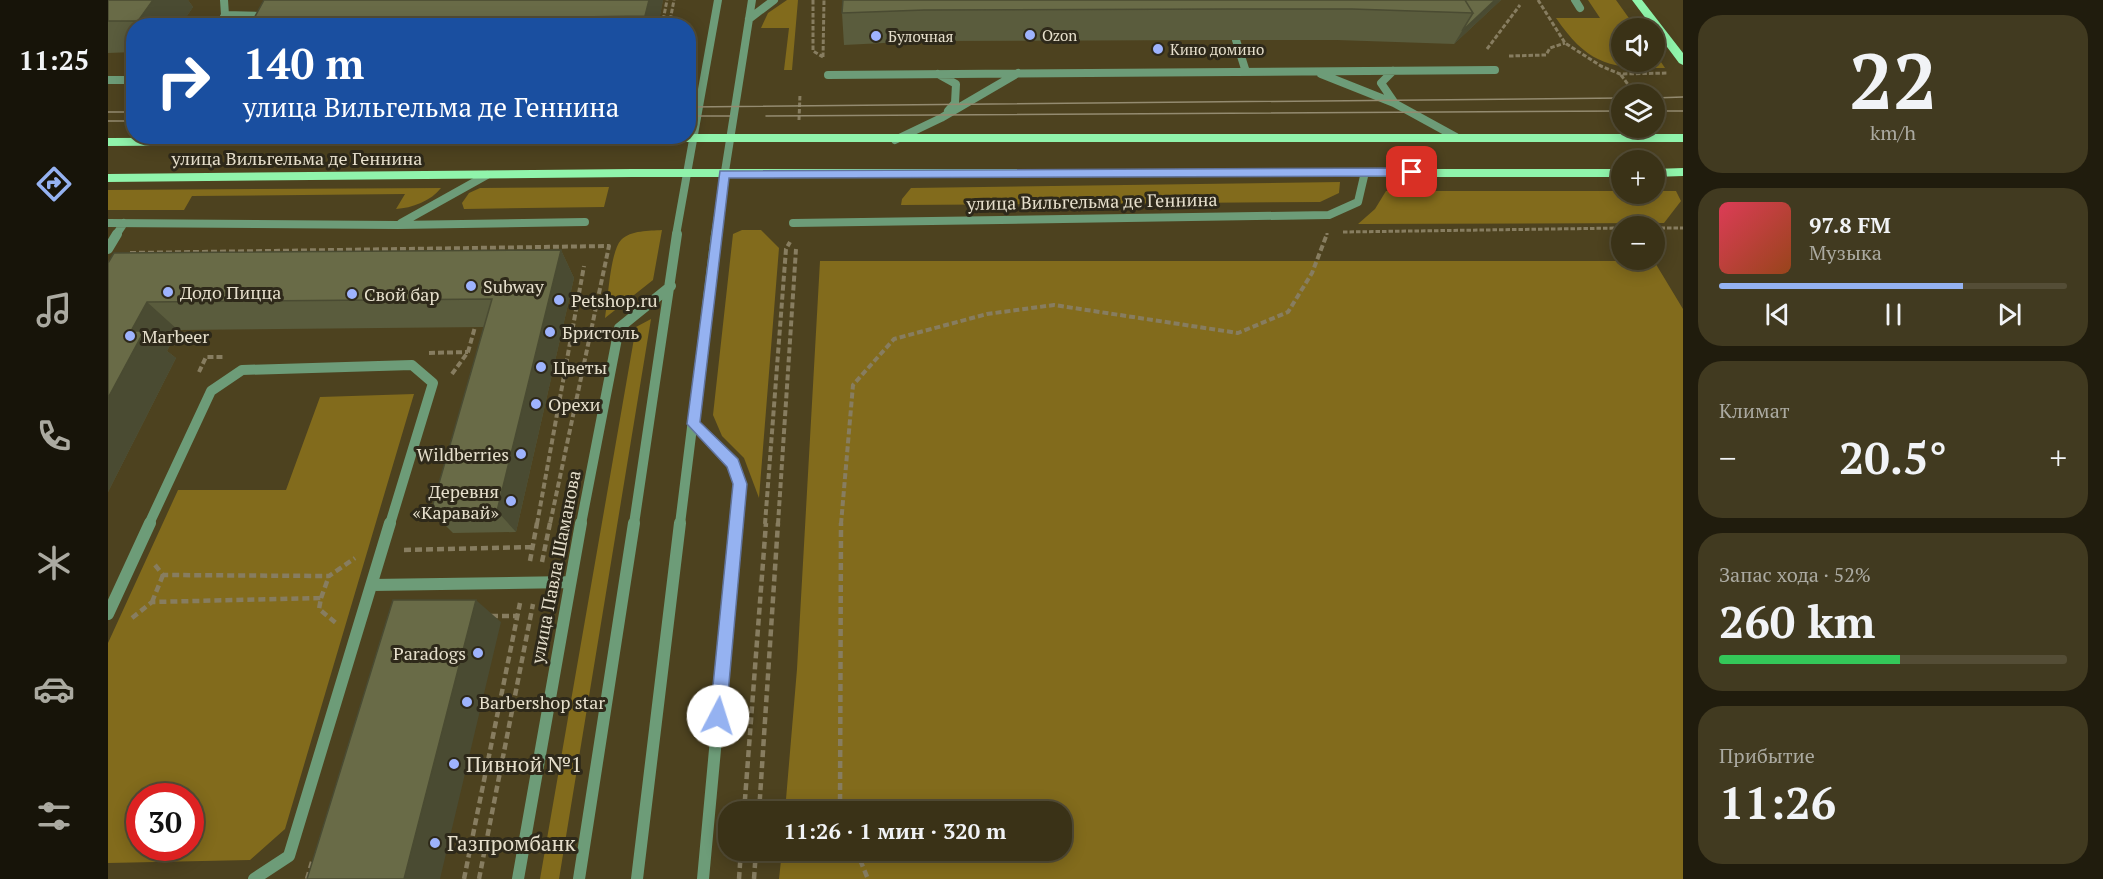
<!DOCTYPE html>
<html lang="ru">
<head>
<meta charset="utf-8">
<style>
  :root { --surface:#3a3217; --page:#413a20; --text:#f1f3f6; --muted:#abaaa1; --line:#544d36; --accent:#95b2f1 }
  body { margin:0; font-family:"PT Serif",serif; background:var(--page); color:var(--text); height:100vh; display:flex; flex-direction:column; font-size:22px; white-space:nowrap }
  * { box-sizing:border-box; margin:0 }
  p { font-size:20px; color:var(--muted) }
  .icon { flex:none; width:33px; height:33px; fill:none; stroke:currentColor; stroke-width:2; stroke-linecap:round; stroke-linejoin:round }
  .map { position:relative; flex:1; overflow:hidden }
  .side { display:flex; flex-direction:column; gap:15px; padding:15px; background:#201c0d; width:420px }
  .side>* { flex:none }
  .hud { position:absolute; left:18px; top:18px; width:570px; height:126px; border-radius:24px; box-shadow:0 3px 15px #0003,0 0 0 2px var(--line); background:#1a4fa0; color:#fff; overflow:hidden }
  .buttons { position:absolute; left:1503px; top:18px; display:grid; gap:12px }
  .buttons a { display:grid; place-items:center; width:54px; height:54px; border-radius:50%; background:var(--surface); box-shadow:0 3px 15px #0003,0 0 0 2px var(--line); font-size:30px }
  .speed { position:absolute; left:18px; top:783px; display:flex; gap:12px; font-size:30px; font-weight:700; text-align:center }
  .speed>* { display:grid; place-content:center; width:78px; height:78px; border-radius:50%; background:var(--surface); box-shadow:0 3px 15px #0003,0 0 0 2px var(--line); line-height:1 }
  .speed .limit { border:9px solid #d22; background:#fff; color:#111 }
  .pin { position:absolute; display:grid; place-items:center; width:51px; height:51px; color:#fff; margin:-26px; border-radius:12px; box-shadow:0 3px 9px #0006 }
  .me { position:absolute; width:66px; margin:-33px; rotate:5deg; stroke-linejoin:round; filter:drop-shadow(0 0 4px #0008) }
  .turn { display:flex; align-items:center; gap:21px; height:126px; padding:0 18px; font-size:27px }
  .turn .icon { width:78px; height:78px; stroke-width:2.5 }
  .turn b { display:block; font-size:42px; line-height:51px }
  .big { font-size:45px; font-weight:800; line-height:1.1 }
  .side .widget { flex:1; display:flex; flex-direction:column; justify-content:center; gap:9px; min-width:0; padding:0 21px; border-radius:24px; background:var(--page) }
  .side .dial { align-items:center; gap:0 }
  .dial b { font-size:78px; line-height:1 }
  .song { display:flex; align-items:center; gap:18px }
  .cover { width:72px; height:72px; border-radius:9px; background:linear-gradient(135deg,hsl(350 70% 55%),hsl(20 70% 35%)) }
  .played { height:6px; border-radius:3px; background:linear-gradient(90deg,var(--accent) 70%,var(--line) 70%) }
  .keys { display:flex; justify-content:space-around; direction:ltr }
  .heat { display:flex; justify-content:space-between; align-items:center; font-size:33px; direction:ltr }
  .charge { height:9px; border-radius:4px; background:linear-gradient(90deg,#34c759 52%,var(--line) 0) }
  .trip { position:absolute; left:610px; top:801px; width:354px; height:60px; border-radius:24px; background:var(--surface); box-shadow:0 3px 15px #0003,0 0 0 2px var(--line); font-weight:800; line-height:60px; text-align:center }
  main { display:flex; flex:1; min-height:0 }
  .menu { display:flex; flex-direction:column; width:108px; justify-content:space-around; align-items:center; background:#171409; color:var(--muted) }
  .menu .icon { width:42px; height:42px }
  .menu .on { color:var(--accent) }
  .menu b { font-size:27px; color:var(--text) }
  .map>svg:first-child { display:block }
</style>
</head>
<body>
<main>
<nav class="menu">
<b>11:25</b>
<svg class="icon on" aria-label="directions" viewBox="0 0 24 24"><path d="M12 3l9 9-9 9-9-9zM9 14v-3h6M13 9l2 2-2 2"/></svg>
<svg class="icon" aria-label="music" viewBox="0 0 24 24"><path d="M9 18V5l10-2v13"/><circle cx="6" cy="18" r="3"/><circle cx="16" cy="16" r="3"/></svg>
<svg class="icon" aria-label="phone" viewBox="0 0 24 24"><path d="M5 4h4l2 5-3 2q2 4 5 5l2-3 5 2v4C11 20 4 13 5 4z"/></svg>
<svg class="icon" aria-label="climate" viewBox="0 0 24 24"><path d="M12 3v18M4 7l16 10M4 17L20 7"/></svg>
<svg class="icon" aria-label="car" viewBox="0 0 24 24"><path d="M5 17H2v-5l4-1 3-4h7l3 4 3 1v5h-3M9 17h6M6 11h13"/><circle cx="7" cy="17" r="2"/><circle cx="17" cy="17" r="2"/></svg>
<svg class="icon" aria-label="filters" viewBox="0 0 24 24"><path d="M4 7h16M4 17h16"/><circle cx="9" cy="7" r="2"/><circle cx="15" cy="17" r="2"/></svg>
</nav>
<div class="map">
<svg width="1575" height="879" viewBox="0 0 1575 879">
  <rect width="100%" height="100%" fill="#4d421f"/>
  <!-- green -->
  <path fill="#826b1c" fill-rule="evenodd" d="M679 0H690L684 70H676L681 28H653L660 13Z
    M1480 0H1508L1528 28H1514V62H1546L1547 53 1557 68C1503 69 1480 65 1448 18H1492Z
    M1232 182 1231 193 1212 202 793 205 794 199 803 188Z
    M501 187 496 207 356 209 354 203 361 193 372 188Z
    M333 188C323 201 304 208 288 209L297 194 84 196 76 210H0V190Z
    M1278 191H1513L1514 194H1546L1547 191H1568L1573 201 1556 223 1250 224 1267 209Z
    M554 230 545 280 497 318C500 300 502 252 513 240 523 230 541 231 554 230Z
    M634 230H653L671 248 651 498 636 458 614 436 605 415 625 234Z
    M712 261H1546L1575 309V879H671L674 851 954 850V812L677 811 689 669Z
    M543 319 451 879H432L528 327Z
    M306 394 177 829 142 860 0 863V643L70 490H178L212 397ZM32 796H82V848H32Z"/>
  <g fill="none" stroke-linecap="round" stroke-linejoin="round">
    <!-- path-far2 -->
    <path stroke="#877d60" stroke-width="3" stroke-dasharray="4.5 2" stroke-linecap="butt" d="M705 0V51L715 57
      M1430 0 1457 43 1493 66 1512 74 1560 73
      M554 26 559 0
      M561 26 566 0
      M1379 49 1412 5
      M1401 56 1438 55 1442 48 1457 43
      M715 57 716 0
      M1513 75 1527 94
      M691 120 692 94
      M1546 228H1575
      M1235 232 1514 228
      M1219 235V233"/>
    <!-- path-far1 -->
    <path stroke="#877d60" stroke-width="4" stroke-dasharray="6 3" stroke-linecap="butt" d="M22 253 501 246 442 524
      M321 353 360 352
      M91 372 98 357H116
      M344 374 360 352 367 327
      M429 524 476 266
      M657 524 678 249 682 242
      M670 524 688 249
      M733 524 745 385 786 339 879 314 946 305 1130 333 1180 312 1204 273 1219 234"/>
    <!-- path -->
    <path stroke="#877d60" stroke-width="4.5" stroke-dasharray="7 4" stroke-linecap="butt" d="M296 550 424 547
      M422 561 429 523
      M434 562 442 523
      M47 565 55 575 221 576 247 558
      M213 598 221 576
      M44 602 55 575
      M383 616H409
      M24 618 44 602 213 598 211 609 228 623
      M636 812 658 523
      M651 812 670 523
      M732 812 733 523
      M748 850 760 879
      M199 879 204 862
      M356 879 412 603
      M371 879 425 604
      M631 879 633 850
      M646 879 648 850"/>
    <!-- minor-far2 -->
    <path stroke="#6d9c78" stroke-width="8" d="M1467 0 1472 8
      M117 15 154 16 171 0
      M641 19 666 0
      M111 26 117 15 116 0
      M1128 40 1138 72
      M1285 71 1273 83 1286 102
      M830 74 848 84 847 103 840 111
      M1213 74 1286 103 1348 137
      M720 75 1387 70
      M0 80H26
      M787 140 833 118 910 73
      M0 223 290 225 477 222
      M293 223 379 175
      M685 223 1221 215 1250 202 1257 172
      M8 235 16 223
      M568 235 610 0
      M607 235 644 0"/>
    <!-- minor-far1 -->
    <path stroke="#6d9c78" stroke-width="10" d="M0 249 9 234
      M585 424 625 464 632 484 628 524
      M41 524 103 391 134 370 304 365 325 383 282 524
      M473 524 511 328 563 286
      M526 524 569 234
      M572 524 608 234"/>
    <!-- minor -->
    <path stroke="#6d9c78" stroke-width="12" d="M264 585 462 582
      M0 614 42 523
      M146 879 181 856 282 523
      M410 879 473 523
      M471 879 526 523
      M529 879 572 523
      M595 879 628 523"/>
    <!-- major -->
    <path fill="#90f4ab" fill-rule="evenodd" d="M1524 0H1534L1575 53V65L1571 63Z
      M580 134H1575V142H531L0 146V138L580 136Z
      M1575 168V176L1546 177V169Z
      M524 169H1514V177H524L0 182V174Z"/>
    <!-- tram -->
    <path stroke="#948b70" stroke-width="1.5" d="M1546 98 1575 97
      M580 107 1514 98
      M1546 111H1575
      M0 112H26
      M580 116H622
      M658 116 1514 111
      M0 121H26"/>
  </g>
  <!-- wall -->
  <path fill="#5a5c3d" d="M0 0H80L85 7 72 26H26V52L0 53Z
    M555 0 550 26H146L144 22Z
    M735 0H1393L1346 44 1229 40H1108L815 41 736 45 734 13Z
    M453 250 466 278 408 532 345 533 323 511 376 327 70 330 59 351 68 358 0 492V263Z"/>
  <!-- shaded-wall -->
  <path fill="#4a4b32" d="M45 0H80L85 7 72 26H34L30 21Z
    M541 0H555L550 26H540L537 16Z
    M1387 0H1393L1346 44 1354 31Z
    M453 250 466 278 408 532 389 511Z
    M39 302 70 330 59 351 68 358 0 492V398L23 331Z
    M368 600 393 622 332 879H296Z"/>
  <!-- building -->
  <path fill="#696b47" stroke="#4a4b32" stroke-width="1.5" d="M0 0H45L30 21H0Z
    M156 0H541L537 16 144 22Z
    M735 0H1357L1365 13 1244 9H1119L816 10 734 13Z
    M1357 0H1387L1354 31 1365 13Z
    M453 250 389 511H323L384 299 39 302 23 331H36L0 398V263L6 253Z
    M285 600H368L296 879H199Z"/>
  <!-- route -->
  <path fill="#95b2f1" stroke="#61749d" stroke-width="1.5" d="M1304 168 1309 172 1304 176 621 178 592 422 630 459 639 484 618 716 616 722 610 725 604 722 602 716 625 484 619 467 579 424 612 171Z"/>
  <!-- markers -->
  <g fill="#9eb3fd" stroke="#2e291a" stroke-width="2">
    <circle cx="922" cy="35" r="6"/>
    <circle cx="768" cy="36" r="6"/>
    <circle cx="1050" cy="49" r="6"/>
    <circle cx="363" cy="286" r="6"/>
    <circle cx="60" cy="292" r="6"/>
    <circle cx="244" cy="294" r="6"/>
    <circle cx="451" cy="300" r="6"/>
    <circle cx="442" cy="332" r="6"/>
    <circle cx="22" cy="336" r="6"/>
    <circle cx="433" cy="367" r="6"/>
    <circle cx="428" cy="404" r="6"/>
    <circle cx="413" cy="454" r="6"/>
    <circle cx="403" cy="501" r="6"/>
    <circle cx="370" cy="653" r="6"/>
    <circle cx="359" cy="702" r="6"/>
    <circle cx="346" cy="764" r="6"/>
    <circle cx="327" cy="843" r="6"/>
  </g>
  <g text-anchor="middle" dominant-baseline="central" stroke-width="6" stroke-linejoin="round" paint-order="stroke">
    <!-- far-poi labels -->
    <g font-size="15" fill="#e6dfcc" stroke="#2e291a" text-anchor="start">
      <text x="934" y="35">Ozon</text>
      <text x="780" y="36">Булочная</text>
      <text x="1062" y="49">Кино домино</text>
    </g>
    <!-- street labels -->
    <g font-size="18" fill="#e6dfcc" stroke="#2e291a">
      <text x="189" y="158">улица Вильгельма де Геннина</text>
      <text transform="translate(984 201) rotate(-1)">улица Вильгельма де Геннина</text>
      <text transform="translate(447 567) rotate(-79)">улица Павла Шаманова</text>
    </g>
    <!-- poi labels -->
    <g font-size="18" fill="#e6dfcc" stroke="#2e291a" text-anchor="start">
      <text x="375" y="286">Subway</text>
      <text x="72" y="292">Додо Пицца</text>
      <text x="256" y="294">Свой бар</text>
      <text x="463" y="300">Petshop.ru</text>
      <text x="454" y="332">Бристоль</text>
      <text x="34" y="336">Магbeer</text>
      <text x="445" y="367">Цветы</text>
      <text x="440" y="404">Орехи</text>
      <text x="401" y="454" text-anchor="end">Wildberries</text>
      <text x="391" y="491" text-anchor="end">Деревня<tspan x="391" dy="21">«Каравай»</tspan></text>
      <text x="358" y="653" text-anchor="end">Paradogs</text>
      <text x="371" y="702">Barbershop star</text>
    </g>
    <!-- near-poi labels -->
    <g font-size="21" fill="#e6dfcc" stroke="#2e291a" text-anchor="start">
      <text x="358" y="764">Пивной №1</text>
      <text x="339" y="843">Газпромбанк</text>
    </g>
  </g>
</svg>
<div class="buttons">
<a><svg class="icon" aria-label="sound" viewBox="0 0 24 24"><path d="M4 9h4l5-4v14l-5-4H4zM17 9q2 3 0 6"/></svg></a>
<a><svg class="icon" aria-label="layers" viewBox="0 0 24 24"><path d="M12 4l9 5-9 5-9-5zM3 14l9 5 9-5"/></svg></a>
<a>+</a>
<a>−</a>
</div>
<div class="speed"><div class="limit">30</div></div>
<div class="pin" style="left:1304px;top:172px;background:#d93025"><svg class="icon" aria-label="arrive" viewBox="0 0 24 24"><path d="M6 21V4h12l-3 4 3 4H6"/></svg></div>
<svg class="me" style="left:610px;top:716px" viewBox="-20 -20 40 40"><circle r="19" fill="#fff"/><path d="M0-13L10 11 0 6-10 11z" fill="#95b2f1"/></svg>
<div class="trip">11:26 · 1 мин · 320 m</div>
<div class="hud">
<div class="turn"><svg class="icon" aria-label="right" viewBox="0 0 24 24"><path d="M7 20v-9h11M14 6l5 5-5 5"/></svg><div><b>140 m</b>улица Вильгельма де Геннина</div></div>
</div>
</div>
<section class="side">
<div class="widget dial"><b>22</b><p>km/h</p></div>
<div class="widget">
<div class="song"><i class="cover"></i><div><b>97.8 FM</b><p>Музыка</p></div></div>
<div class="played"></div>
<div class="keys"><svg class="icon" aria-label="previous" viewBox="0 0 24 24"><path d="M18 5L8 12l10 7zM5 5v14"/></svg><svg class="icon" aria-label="pause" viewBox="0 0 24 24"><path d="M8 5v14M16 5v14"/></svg><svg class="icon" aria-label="next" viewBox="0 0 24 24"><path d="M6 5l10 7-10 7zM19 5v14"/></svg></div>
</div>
<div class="widget"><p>Климат</p>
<div class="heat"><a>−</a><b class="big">20.5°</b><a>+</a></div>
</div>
<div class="widget"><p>Запас хода · 52%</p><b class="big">260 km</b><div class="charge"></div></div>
<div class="widget"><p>Прибытие</p><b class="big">11:26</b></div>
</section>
</main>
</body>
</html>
